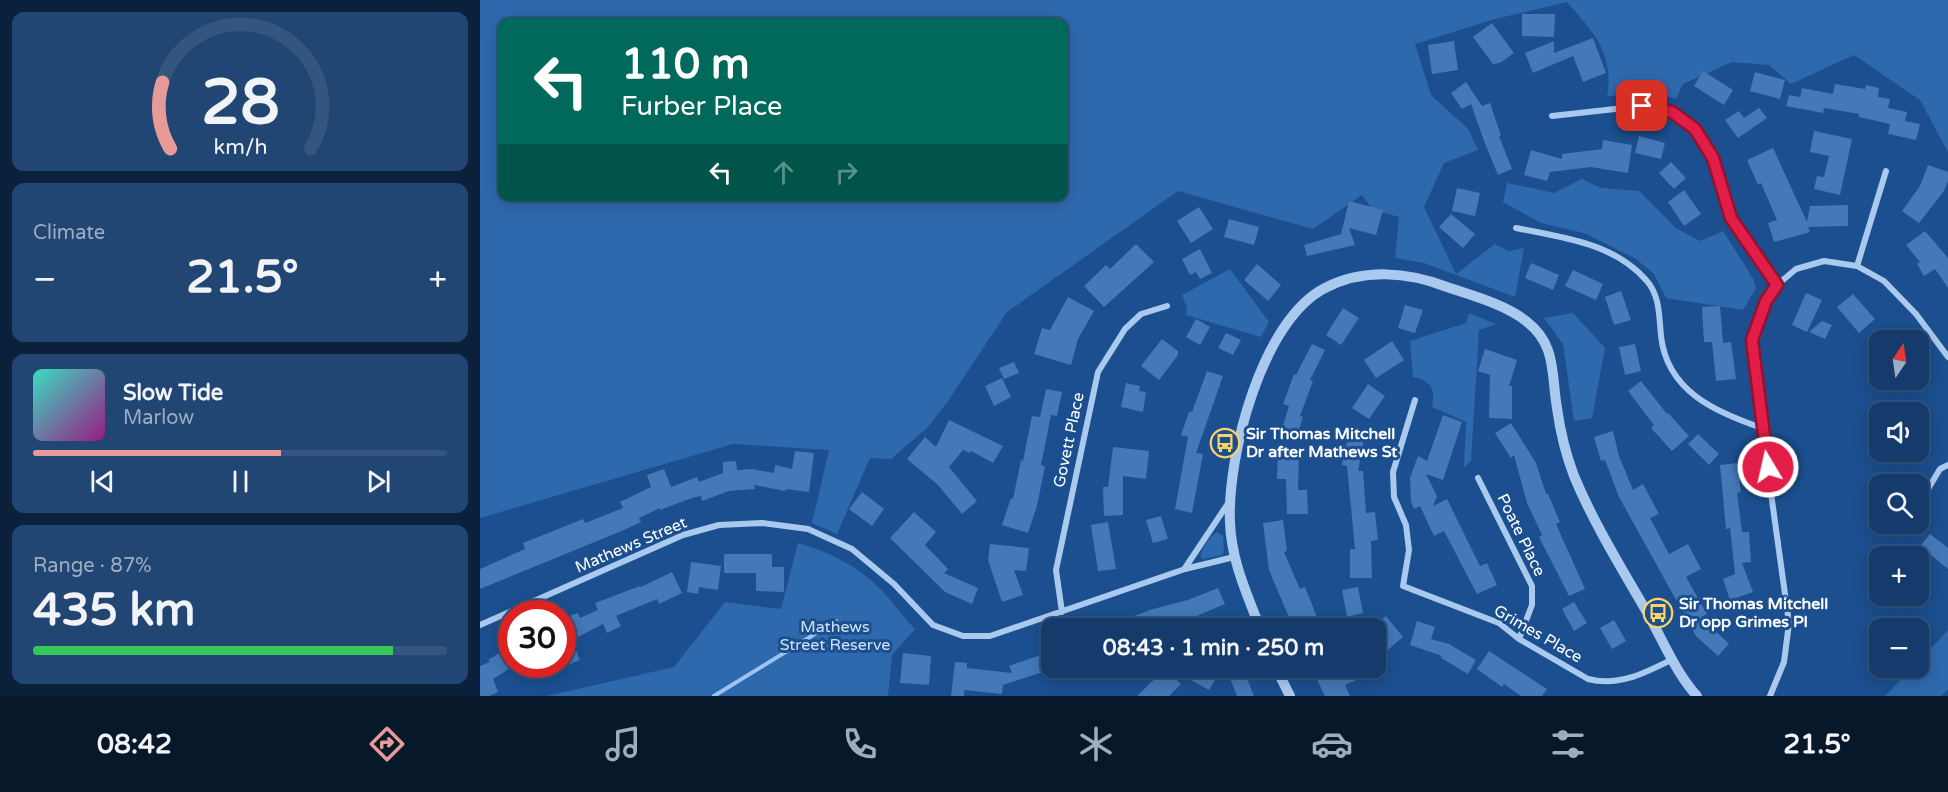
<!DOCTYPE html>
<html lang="en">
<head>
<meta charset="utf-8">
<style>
  :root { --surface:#143b6b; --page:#214673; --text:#f1f3f6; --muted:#9dadc1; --line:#33557e; --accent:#e69b98 }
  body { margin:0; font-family:"Varela Round",sans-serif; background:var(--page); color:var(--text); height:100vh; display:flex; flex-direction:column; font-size:22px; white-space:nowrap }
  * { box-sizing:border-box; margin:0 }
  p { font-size:20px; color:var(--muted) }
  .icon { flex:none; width:33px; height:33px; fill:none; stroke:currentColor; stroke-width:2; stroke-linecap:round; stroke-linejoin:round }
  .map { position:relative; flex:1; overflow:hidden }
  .drawer { display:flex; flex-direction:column; gap:12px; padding:12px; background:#0b203b; width:480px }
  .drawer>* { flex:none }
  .top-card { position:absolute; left:18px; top:18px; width:570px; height:183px; border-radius:12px; box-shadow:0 3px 15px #0003,0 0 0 2px var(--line); background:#00695c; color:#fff; overflow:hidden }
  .needle { width:39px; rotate:13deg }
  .fabs { position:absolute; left:1389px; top:330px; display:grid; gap:12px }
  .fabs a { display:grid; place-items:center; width:60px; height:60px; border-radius:12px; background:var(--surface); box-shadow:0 3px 15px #0003,0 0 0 2px var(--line); font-size:30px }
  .speed { position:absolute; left:18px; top:600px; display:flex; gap:12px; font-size:30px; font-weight:700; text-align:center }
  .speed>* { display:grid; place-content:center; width:78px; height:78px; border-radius:50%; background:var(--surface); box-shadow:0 3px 15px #0003,0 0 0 2px var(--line); line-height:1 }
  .speed .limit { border:9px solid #d22; background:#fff; color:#111 }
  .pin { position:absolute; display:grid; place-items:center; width:51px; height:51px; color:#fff; margin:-26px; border-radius:12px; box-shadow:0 3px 9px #0006 }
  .me { position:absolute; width:66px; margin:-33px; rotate:351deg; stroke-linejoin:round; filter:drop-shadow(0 0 4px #0008) }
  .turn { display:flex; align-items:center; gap:21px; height:126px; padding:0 24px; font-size:27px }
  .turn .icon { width:78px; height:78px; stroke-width:2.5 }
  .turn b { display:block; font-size:42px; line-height:51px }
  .lanes { display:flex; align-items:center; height:57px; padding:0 24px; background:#0003; justify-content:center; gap:30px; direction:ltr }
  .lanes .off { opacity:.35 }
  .big { font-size:45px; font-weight:700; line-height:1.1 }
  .drawer .widget { flex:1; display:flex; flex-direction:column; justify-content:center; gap:9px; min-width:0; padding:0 21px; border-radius:12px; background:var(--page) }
  .drawer .dial { align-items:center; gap:0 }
  .dial svg { height:156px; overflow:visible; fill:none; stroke:var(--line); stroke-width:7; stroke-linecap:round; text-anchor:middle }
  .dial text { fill:var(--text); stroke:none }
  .song { display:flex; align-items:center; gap:18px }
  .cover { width:72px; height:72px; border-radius:9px; background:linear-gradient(135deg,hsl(170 70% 55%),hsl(310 70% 35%)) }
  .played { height:6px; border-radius:3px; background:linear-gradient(90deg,var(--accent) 60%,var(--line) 60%) }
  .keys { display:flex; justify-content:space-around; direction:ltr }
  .heat { display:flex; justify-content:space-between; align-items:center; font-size:33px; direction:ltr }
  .charge { height:9px; border-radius:4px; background:linear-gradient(90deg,#34c759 87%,var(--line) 0) }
  .trip { position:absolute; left:561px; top:618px; width:345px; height:60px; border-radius:12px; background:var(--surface); box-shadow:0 3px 15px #0003,0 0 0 2px var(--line); font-weight:700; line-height:60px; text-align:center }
  .menu { display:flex; height:96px; justify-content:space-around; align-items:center; background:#08182b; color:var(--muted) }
  .menu .icon { width:42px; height:42px }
  .menu .on { color:var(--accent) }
  .menu b { font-size:27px; color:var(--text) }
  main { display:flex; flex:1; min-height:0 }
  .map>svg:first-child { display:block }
</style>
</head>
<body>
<main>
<section class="drawer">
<div class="widget dial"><svg viewBox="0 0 100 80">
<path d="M14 69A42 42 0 1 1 86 69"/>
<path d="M14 69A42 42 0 0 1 10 35" stroke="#e69b98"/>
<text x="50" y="56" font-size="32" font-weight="700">28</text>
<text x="50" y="72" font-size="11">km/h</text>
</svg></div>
<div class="widget"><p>Climate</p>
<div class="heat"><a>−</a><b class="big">21.5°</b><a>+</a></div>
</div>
<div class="widget">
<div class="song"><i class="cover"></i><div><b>Slow Tide</b><p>Marlow</p></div></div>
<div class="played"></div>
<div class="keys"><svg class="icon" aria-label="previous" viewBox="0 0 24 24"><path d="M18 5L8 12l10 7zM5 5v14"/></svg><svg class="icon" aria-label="pause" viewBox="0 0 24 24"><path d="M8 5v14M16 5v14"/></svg><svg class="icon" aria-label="next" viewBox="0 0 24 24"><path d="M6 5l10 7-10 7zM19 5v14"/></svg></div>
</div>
<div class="widget"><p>Range · 87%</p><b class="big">435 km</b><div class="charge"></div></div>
</section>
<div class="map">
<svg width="1468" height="696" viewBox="0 0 1468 696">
  <rect width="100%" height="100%" fill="#1b4f8f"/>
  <!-- green -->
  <path fill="#2e69ad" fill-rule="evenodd" d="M0 0H1468V152L1440 100 1374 55 1311 84 1289 65 1252 62 1203 84 1196 99C1170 90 1153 93 1127 97 1135 54 1113 32 1087 2L1015 19 935 44 951 95 988 129 998 150 964 163 944 207 976 274 1015 244 1029 251 1044 248 1035 297 944 263 915 258 919 217 893 210 882 195 833 229 698 191 527 312 468 401 448 427 411 459 390 458 357 534 332 523 349 450 253 444 0 518ZM22 22H584V196H22Z
    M1102 179 1121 188 1159 191 1196 228 1220 241 1243 231 1274 280 1276 288 1263 310 1186 298 1174 274 1156 259 1104 233 1061 223 1023 202 1027 183 1074 193Z
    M750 269 789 322 781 337 706 315 707 308 702 295Z
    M989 313 1016 324 999 330 991 461 984 467 986 422 952 407C956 389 951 381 933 377L930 341 986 323Z
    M1093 313 1125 348 1112 418 1094 421 1083 344 1064 318Z
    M737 532 743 536 744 552 742 555 723 559 721 558C720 550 730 536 737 532Z
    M318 543C350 552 382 568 405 594 415 605 424 618 435 629L412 655 408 696H67L194 667 245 602 301 609Z
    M1468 630V689L1461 696H1405L1432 668H1438L1439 661Z"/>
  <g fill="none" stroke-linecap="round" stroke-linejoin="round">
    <!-- stream -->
    <path stroke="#9cc4f0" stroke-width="4" d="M234 696 356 621"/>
  </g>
  <!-- building -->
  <path fill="#4478b7" d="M1042 14H1075L1074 37 1042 36Z
    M1012 23 1034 53 1020 63 1013 64 993 37Z
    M1113 38 1126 73 1103 82 1093 56 1053 73 1045 53 1074 41V53Z
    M974 41 978 70 952 74 948 45Z
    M1223 71 1253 90 1244 105 1214 86Z
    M1275 72 1305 80 1300 99 1270 91Z
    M986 82 1002 106 1010 103 1021 136H1019L1032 169 1018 175 1004 141 991 104 982 109 971 93Z
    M1355 84 1385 89 1386 85 1399 88 1398 97 1410 99 1408 108 1427 112 1425 121 1440 124 1436 140 1408 134 1410 124 1379 117V114L1344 108 1343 113 1306 106 1309 95 1320 97 1322 88 1353 94Z
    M1279 108 1287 118 1258 138 1245 120 1259 111 1264 118Z
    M1334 131 1372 139 1360 195 1334 189 1337 176 1344 177 1349 156 1330 152Z
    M1159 136 1185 143 1181 159 1155 153Z
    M1123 140 1152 145 1148 173 1111 167 1070 172 1067 181 1044 175 1051 150 1082 159V154L1122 149Z
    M1293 148 1327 222 1330 206 1368 205V226L1328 227 1330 232 1294 242 1288 223 1297 220 1281 183 1278 185 1267 160Z
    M1191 162 1206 178 1194 189 1179 173Z
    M1448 165 1468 172V181L1464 191 1439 223 1422 211 1440 186Z
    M977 188 1000 193 995 216 972 211Z
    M1204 190 1221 214 1204 226 1188 202Z
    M869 201 903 210 896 235 869 228 875 245 827 256 824 245 861 234Z
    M719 207 733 229 711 243 697 221Z
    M971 214 995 234 983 248 959 227Z
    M749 219 779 227 774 245 744 237Z
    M1445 231 1468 258V288L1455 269 1444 276 1437 264 1440 262 1426 245Z
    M656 244 674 262 624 307 604 286 626 265 630 269Z
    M720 249 732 273 720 279 716 272 710 275 702 259Z
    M1051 263 1079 275 1073 290 1045 278Z
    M777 264 801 285 788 301 764 280Z
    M1093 270 1123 284 1116 300 1085 286Z
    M1141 291 1151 320 1134 325 1125 297Z
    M1326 293 1342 300 1327 332 1312 325Z
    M1373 294 1395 319 1379 333 1357 307Z
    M588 297 614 311 598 339 591 365 554 354 562 328 570 330Z
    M925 305 943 310 935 333 918 328Z
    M1240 306 1243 343 1251 342 1256 379 1236 381 1232 342H1224L1222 307Z
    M863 308 879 318 861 345 846 335Z
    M716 319 730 327 720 345 706 337Z
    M1342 321 1352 325 1345 339 1329 332Z
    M746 333 761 340 753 355 738 348Z
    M682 339 698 351V355L679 380 661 366Z
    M912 341 924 360 896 378 884 360Z
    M832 344 845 350 830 380 833 381 820 416 823 417 818 433 802 428 809 406 803 404 814 374 816 375Z
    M1155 344 1161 371 1145 375 1139 347Z
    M1005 349 1037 360 1029 386H1032V419L1009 418 1010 375 998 371Z
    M534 362 539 373 524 379 519 368Z
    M727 371 743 376 716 453 723 454 712 513 695 509 708 437 701 435 709 412H712Z
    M522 378 531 397 514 406 505 386Z
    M1161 381 1187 414 1188 413 1209 436 1192 451 1171 428 1174 425 1148 391Z
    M646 383 660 386 659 391 666 392 663 412 641 407Z
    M888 384 905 396 889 419 872 408Z
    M566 389 582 392 577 416 571 415 561 465 565 466 557 506 548 533 522 525 531 498 533 499 541 460 543 461 552 416 560 417Z
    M963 415 982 422 963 480 946 474 957 496 953 506 967 499 1000 566 1007 563 1017 585 997 594 964 531 954 536 940 506 934 509 931 502 930 478 938 456 947 461Z
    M469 420 523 446 513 463 491 451 490 453 483 450 469 467 497 501 482 514 458 485 427 459 445 437 456 447Z
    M1031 423 1056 463 1066 494H1068L1080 522 1076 524 1105 589 1089 596 1059 537 1062 535 1047 503 1034 455 1031 458 1015 433Z
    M870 429 885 433 878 471H883L886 513 895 512 898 540 891 541 892 578H870V549H875L867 466 862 465 865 451 878 452 866 448Z
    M1133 431 1139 456 1153 490 1163 484 1179 514 1170 518 1189 554 1208 544 1221 569 1206 577 1227 614 1221 617 1249 644 1238 656 1216 636 1139 497 1125 460 1121 461 1114 437Z
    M1218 434 1239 454 1229 465 1208 444Z
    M633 447 669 451 666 479 643 476V515L624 516 623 487H628Z
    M798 450H819L818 490H827L828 514H807L806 479H797Z
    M315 451 334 453 329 492 306 489 305 491 274 485 275 489 249 491 222 501 221 496 212 498 180 510V508L159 518 161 522 144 530 0 589V569L45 549 43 543 103 519 105 523 143 508 140 502 171 487 167 475 184 469 191 487 217 477 219 482 243 473V462L256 461 257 470 272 469 294 473 295 465 312 469Z
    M1257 463 1261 492 1257 493 1262 532H1269L1271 562 1262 563 1273 592 1250 600 1243 579 1255 574 1250 528 1246 529 1240 465Z
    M382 492 404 509 392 526 369 509Z
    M434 512 456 532 445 545 468 569 464 573 498 588 492 604 465 592 410 538Z
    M681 516 688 539 673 543 666 520Z
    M803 520 807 551 804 552 820 589 825 587 837 617 813 627 789 570 783 523Z
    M628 522 636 569 618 571 611 525Z
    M1450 534 1468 548V569L1440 546Z
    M510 544 549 548 546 571 534 570 543 595 522 602 508 560Z
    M244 554H292V567H304V592L276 591V573H244Z
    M211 562 241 566 238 590 219 587 218 594 207 592Z
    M192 572 202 593 179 604 177 599 136 616 141 626 127 633 123 624 92 640 100 660 86 666 82 657V618L98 613 100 618 118 610 115 603 160 586 161 587Z
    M878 587 883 613 867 617 862 590Z
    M738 588 745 604 714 617 718 628H622L673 609 708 600Z
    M1094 602 1107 623 1094 631 1082 609Z
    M906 616 923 637 908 650 896 635V624Z
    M1134 620 1146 641 1132 649 1120 628Z
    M937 621 955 627 951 639 969 644 996 660 988 674 961 658 962 656 930 645Z
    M32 645V667L13 679 18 692 9 696H0V666L10 662 8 660Z
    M572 651V669L523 685 522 694 484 690V696H471L475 662 487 663V668L532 673 529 666Z
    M1009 651 1067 689 1062 696H1041L1024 684 1022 687 997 669Z
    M423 653 451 656 449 685 420 683Z
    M719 668H742L729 690 711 680Z
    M850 668H870L876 680 865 685 870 696H845L835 675Z
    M685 669 701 684 689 696H657Z
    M765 673 774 696H757L750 678Z"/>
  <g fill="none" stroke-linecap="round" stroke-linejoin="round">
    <!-- minor -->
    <path stroke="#a9c9ee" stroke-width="6" d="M1072 116 1162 106 1192 112 1215 129 1233 158 1251 217 1297 285
      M1036 228C1081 237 1134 243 1166 280 1180 295 1179 316 1181 336 1187 391 1235 412 1282 428
      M1377 266 1406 171
      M935 400 913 472 914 497 926 525 929 550 923 586 1019 623 1039 639 1108 679C1139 687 1165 673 1193 659
      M998 478 1052 586V605L1039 639
      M1448 489 1460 469 1468 465
      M705 568 749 502
      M582 612 576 570 618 372 645 329 661 314 687 306
      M0 625 203 535 239 525 282 523 328 529 372 549 414 584 453 625 483 636H510L705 569 754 557
      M1290 696 1304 662 1309 623 1282 428 1272 340 1285 301 1297 285 1316 269 1344 261 1377 266 1404 281 1436 314 1468 357"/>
    <!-- tertiary -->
    <path stroke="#a9c9ee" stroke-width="10" d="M780 628C767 594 751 560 750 522 747 456 782 320 845 288 884 268 928 272 967 287 993 296 1024 304 1046 321 1077 345 1071 373 1077 408 1080 430 1086 455 1094 476 1114 524 1142 569 1168 614 1183 641 1196 673 1217 696
      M796 668 810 696"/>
  </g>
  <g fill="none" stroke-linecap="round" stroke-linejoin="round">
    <!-- route casing -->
    <g stroke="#92132f" stroke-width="15">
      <path id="route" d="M1162 106 1192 112 1215 129 1233 158 1251 218 1297 285 1286 301 1272 340 1288 467"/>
    </g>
    <!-- route -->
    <use href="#route" stroke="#e11d48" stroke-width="10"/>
  </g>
  <!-- icons -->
  <defs>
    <g id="bus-ring" transform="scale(1.5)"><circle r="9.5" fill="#1b4f8f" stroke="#ffd166" stroke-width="1.5"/><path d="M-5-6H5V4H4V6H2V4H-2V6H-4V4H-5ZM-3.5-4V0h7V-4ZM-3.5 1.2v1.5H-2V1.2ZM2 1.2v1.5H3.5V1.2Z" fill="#ffd166"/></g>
  </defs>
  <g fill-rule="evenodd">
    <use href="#bus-ring" x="745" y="443"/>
    <use href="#bus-ring" x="1178" y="613"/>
  </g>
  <g text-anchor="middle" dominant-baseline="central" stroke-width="6" stroke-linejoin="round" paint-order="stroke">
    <!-- poi labels -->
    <g font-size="16" font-weight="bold" fill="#fff" stroke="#1b4f8f" text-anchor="start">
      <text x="766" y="434">Sir Thomas Mitchell<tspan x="766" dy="18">Dr after Mathews St</tspan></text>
      <text x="1199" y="604">Sir Thomas Mitchell<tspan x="1199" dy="18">Dr opp Grimes Pl</tspan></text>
    </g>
    <!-- street labels -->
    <g font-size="16" fill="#fff" stroke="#1b4f8f">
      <text transform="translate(589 440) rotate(-78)">Govett Place</text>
      <text transform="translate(1041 535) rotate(64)">Poate Place</text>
      <text transform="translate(151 545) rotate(-23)">Mathews Street</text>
      <text transform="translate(1058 634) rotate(30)">Grimes Place</text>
    </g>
    <!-- park labels -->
    <g font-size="16" fill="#cfe3fa" stroke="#1b4f8f">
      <text x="355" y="627">Mathews<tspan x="355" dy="18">Street Reserve</tspan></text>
    </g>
  </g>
</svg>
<div class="fabs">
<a><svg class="needle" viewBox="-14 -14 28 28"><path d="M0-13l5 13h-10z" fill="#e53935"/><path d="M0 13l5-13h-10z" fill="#9dadc1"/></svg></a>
<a><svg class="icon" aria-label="sound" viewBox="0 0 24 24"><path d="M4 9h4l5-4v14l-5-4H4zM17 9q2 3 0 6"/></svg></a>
<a><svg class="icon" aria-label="search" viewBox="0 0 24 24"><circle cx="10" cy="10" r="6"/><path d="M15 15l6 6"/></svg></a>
<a>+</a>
<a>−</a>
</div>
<div class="speed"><div class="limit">30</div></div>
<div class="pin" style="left:1162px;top:106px;background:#d93025"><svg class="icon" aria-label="arrive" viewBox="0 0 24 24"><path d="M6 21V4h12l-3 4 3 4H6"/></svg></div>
<svg class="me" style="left:1288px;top:467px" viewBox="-20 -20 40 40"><circle r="17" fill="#e11d48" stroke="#fff" stroke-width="3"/><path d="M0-11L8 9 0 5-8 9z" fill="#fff"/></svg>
<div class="trip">08:43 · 1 min · 250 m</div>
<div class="top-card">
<div class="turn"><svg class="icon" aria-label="left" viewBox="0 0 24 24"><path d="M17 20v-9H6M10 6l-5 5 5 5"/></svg><div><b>110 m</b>Furber Place</div></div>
<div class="lanes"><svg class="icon" aria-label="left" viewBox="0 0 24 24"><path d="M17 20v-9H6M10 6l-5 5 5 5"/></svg><svg class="icon off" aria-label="ahead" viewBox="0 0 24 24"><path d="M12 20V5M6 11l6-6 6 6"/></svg><svg class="icon off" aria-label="right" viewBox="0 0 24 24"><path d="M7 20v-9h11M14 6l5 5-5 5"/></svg></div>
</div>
</div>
</main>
<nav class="menu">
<b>08:42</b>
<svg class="icon on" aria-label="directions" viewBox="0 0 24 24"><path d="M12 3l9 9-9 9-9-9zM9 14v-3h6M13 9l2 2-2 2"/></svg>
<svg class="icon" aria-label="music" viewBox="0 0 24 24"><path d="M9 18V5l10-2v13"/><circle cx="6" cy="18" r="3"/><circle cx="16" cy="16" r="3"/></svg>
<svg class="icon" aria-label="phone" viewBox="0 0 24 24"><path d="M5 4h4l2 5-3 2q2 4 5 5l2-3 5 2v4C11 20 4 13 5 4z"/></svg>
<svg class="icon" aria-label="climate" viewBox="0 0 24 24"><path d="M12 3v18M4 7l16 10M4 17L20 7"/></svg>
<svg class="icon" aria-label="car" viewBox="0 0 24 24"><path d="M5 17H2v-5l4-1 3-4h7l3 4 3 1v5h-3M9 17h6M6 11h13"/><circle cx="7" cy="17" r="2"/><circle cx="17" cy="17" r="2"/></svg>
<svg class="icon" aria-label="filters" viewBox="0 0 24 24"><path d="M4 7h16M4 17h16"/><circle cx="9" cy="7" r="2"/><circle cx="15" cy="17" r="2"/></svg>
<b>21.5°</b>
</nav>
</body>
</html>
